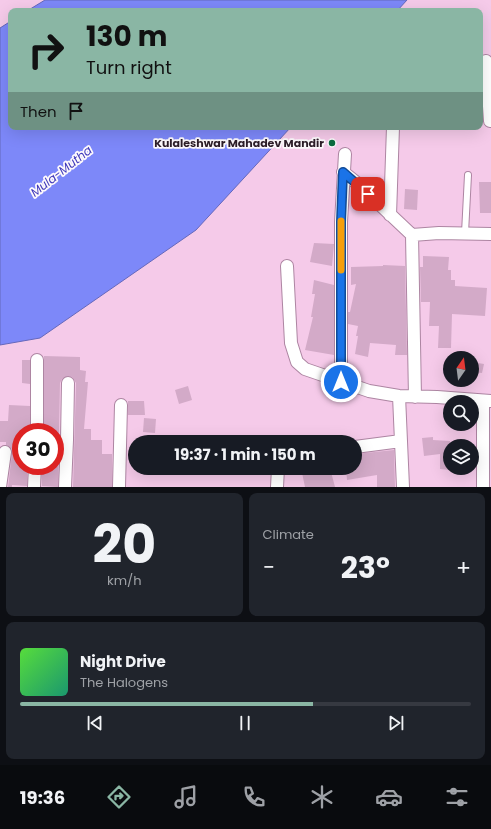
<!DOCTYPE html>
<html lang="en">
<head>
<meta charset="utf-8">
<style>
  :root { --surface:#171b24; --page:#20242c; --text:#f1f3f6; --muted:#9ea1a6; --line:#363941; --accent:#8ab6a4 }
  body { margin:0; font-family:Poppins,sans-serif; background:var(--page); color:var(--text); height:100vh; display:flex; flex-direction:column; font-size:15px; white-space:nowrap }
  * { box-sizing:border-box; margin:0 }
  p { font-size:13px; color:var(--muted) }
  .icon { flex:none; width:22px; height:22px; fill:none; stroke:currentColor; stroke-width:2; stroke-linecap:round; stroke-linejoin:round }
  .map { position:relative; height:487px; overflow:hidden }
  .details { display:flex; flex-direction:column; gap:6px; padding:6px; background:#0d0f14; flex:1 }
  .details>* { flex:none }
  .guide { position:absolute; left:8px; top:8px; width:475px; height:122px; border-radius:8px; box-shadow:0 4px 16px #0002; background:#8ab6a4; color:#111; overflow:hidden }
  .needle { width:26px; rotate:14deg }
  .fabs { position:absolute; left:443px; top:351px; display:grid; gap:8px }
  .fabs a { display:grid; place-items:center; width:36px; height:36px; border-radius:50%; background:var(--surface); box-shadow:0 4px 16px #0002; font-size:20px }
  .speed { position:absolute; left:12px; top:423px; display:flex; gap:8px; font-size:20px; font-weight:700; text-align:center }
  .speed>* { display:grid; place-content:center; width:52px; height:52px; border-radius:50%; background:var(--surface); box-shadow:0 4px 16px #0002; line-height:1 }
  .speed .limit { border:6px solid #d22; background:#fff; color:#111 }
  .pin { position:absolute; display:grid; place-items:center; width:34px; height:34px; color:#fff; margin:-17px; border-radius:8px; box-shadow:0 2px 6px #0006 }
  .me { position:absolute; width:44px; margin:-22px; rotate:0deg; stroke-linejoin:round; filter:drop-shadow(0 0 3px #0008) }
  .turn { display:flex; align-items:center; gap:14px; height:84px; padding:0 12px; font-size:18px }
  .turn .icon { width:52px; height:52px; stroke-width:2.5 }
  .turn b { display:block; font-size:28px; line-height:34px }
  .then { display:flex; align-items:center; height:38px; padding:0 12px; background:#0003; gap:8px; font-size:15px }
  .big { font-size:30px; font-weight:700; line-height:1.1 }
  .details .card { flex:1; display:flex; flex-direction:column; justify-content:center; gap:6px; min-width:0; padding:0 14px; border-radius:8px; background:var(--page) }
  .details .dial { align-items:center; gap:0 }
  .dial b { font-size:52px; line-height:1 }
  .song { display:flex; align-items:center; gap:12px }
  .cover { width:48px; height:48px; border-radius:6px; background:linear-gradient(135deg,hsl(110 70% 55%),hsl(160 70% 35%)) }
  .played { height:4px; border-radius:2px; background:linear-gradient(90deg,var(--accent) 65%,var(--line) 65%) }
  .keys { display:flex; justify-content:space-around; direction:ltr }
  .heat { display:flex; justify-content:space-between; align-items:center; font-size:22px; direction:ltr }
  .details .tiles { flex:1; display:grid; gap:6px; grid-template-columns:1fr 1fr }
  .card:last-child { grid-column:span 2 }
  .trip { position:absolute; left:128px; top:435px; width:234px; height:40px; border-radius:20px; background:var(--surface); box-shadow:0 4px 16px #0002; font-weight:700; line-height:40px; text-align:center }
  .menu { display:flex; height:64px; justify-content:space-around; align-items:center; background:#090b0e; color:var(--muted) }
  .menu .icon { width:28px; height:28px }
  .menu .selected { color:var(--accent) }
  .menu b { font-size:18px; color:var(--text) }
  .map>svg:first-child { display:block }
</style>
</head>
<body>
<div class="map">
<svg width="491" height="487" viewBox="0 0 491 487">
  <rect width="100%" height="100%" fill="#f5cae9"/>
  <!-- water -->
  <path fill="#7d88f9" stroke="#6568bb" d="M45 0H407L397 11H27Z
    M11 21V127H291L196 230 40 338 0 345V28Z"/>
  <!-- building -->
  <path fill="#d3aac8" d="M479 182H491V213H480Z
    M405 189 418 190 417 210 404 209Z
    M314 243 334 244 332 266 310 262Z
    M423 256 449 257 448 270H451V280H455V286L487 288 485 316 452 314 451 348H438L439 326H429L430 302H421L420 267H423Z
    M383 265 405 266 407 355H395L396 345 370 343 368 357 355 354 358 336H356L358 326 348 324V312H350L356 284 351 285V267L383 266Z
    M314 280 334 285V355L305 350 313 317H311L315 294H312Z
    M44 356 80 357V370L86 371 85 382H88L84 429H91V440H102V454H112V487H73L76 383 72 377 68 376 62 379 60 383 58 487 42 486V466H55V432H44Z
    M22 360H30V384L22 383Z
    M472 362 484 364 482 373 472 372Z
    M188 386 192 400 179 404 175 390Z
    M128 401H144L145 415H128Z
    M9 405 30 406V432H21V466H27V486L12 485V487H8L12 453V449L6 445V442H0V421H8Z
    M144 418 156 419 155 433 143 432Z
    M433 437V440L450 441V470L440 469V454L424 456 422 438Z
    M394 450 395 487H377V475L347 480 346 468H355V454Z
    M301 468H330L335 487H305Z"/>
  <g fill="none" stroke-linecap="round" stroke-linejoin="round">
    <!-- lane casing -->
    <g stroke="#ad85a2" stroke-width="8">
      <path id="lane" d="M465 233 468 175"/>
    </g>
    <!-- street casing -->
    <g stroke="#ad85a2" stroke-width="14">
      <path id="street" d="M486 61 490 121
        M343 172 358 184 412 235 415 397
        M390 215 393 127
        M412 235 439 233 491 234
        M287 266 291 343 297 362 305 369 369 391 399 396 437 397 491 401
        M341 382V222L345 154
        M399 396 403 487
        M37 432V360
        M355 447 401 441
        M0 487 5 452
        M34 487 35 466
        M65 487 67 440 68 383
        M119 487 121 405
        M277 487 278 468
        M483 487V401"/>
    </g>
    <!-- lane -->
    <use href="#lane" stroke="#fff" stroke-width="6"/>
    <!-- street -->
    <use href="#street" stroke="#fff" stroke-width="12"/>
  </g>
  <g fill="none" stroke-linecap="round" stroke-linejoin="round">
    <!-- route casing -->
    <g stroke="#114b97" stroke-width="10">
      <path id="route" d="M341 382V222L343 172 368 194"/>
    </g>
    <!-- route -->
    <use href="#route" stroke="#1a73e8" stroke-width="7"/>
    <!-- slow -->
    <path stroke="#f59e0b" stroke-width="7" d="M341 221V270"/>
  </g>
  <!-- markers -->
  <circle fill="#0b6c40" stroke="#fdf9fc" stroke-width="1.5" cx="332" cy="143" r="4"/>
  <g text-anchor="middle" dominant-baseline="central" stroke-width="3.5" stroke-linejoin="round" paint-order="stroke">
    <!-- poi labels -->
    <g font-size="11" font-weight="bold" fill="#2d1e29" stroke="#fdf9fc" text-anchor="end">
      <text x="324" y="143">Kulaleshwar Mahadev Mandir</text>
    </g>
    <!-- water labels -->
    <g font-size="12" font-style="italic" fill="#3f39bb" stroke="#fdf9fc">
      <text transform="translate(61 171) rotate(-38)">Mula-Mutha</text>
    </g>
  </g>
</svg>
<div class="fabs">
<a><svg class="needle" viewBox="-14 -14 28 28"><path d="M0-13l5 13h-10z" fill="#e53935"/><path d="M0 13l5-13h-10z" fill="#9ea1a6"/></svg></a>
<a><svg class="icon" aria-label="search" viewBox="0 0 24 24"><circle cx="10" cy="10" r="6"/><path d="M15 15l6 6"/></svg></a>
<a><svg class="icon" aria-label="layers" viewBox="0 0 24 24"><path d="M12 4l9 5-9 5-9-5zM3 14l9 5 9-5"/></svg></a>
</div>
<div class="speed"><div class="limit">30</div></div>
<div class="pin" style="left:368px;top:194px;background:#d93025"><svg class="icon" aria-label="arrive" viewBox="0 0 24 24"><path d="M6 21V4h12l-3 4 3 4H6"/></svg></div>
<svg class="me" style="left:341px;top:382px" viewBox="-20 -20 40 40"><circle r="17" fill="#1a73e8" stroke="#fff" stroke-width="3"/><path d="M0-11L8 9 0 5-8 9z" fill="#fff"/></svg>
<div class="trip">19:37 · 1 min · 150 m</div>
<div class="guide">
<div class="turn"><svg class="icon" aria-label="right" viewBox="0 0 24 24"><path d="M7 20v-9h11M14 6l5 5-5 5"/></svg><div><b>130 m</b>Turn right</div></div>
<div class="then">Then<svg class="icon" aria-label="arrive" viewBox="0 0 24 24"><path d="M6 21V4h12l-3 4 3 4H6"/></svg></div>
</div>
</div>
<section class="details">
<div class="tiles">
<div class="card dial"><b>20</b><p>km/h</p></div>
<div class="card"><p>Climate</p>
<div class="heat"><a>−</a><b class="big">23°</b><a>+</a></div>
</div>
<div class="card">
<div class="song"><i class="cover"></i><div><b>Night Drive</b><p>The Halogens</p></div></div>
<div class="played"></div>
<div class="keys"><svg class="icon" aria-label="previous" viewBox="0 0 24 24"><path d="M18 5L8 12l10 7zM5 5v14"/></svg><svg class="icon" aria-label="pause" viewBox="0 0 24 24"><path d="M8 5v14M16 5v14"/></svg><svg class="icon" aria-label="next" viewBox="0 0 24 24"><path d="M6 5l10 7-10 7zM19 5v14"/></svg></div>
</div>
</div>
</section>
<nav class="menu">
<b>19:36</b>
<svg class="icon selected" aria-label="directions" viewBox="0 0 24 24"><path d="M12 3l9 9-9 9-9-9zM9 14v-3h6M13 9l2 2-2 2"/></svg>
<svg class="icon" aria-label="music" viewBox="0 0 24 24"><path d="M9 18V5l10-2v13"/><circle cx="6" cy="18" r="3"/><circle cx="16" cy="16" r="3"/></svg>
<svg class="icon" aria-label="phone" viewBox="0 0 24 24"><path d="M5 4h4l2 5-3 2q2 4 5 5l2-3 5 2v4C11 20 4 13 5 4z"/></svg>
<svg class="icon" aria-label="climate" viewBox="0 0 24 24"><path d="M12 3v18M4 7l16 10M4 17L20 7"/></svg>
<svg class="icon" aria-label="car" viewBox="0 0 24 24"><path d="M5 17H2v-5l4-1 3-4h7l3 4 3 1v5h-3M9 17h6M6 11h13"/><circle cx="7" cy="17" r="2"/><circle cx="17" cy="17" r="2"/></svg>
<svg class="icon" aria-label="filters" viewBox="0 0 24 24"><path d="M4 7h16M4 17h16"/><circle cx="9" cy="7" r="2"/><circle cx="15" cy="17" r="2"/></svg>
</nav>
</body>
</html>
